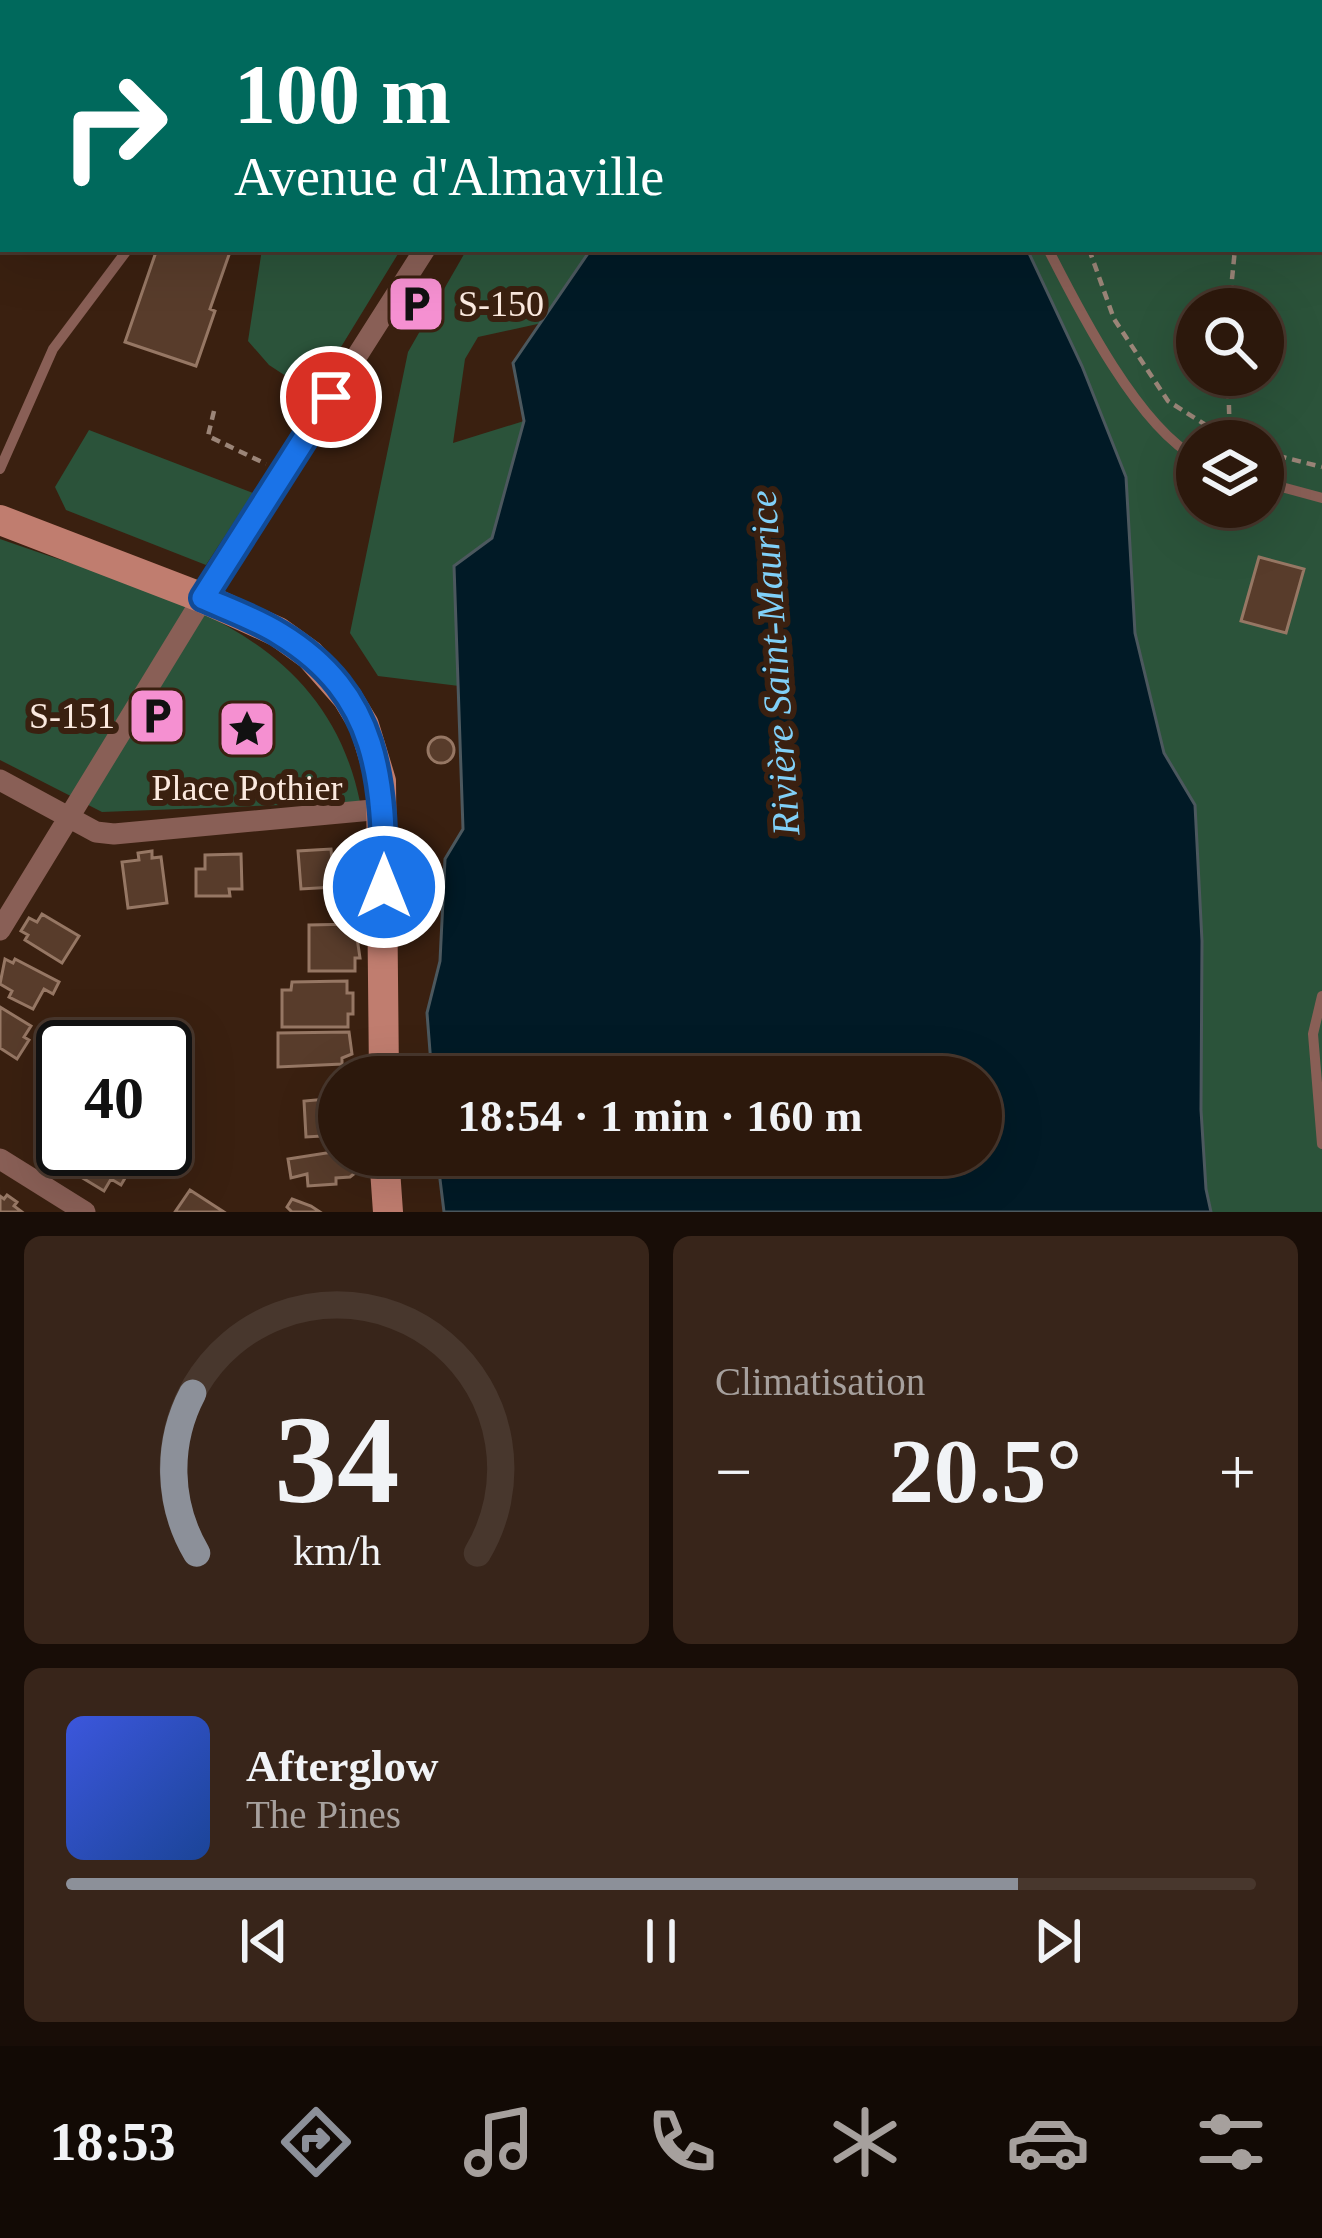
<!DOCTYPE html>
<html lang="fr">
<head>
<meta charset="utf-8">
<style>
  :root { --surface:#2c180c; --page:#38251a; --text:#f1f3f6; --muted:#a6a09d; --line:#48372d; --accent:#8c9099 }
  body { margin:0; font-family:"Times New Roman",serif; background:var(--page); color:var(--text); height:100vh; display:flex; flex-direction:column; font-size:45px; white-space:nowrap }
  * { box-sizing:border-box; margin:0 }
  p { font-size:39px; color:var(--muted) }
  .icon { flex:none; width:66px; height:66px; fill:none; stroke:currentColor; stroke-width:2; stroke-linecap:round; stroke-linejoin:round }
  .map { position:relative; height:1212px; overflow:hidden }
  .details { display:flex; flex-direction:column; gap:24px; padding:24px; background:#180d07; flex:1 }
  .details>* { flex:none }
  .guide { position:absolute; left:0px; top:0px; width:1323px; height:252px; box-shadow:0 12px 48px #0002,0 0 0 3px var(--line); background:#00695c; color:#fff; overflow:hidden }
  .fabs { position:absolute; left:1176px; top:288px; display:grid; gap:24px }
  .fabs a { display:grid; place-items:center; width:108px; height:108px; border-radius:50%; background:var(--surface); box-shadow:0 12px 48px #0002,0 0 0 3px var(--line); font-size:60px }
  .speed { position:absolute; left:36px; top:1020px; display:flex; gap:24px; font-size:60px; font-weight:700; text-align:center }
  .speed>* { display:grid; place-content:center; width:156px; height:156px; border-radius:50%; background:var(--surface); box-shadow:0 12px 48px #0002,0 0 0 3px var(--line); line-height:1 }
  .speed .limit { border:6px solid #111; border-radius:18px; background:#fff; color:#111 }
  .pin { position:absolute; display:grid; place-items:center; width:102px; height:102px; color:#fff; margin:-51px; border:6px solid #fff; border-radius:50%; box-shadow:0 3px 12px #0007 }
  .me { position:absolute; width:132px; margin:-66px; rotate:0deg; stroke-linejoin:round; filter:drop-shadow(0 0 9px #0008) }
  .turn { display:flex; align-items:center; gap:42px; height:252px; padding:0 36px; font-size:54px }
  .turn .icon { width:156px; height:156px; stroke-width:2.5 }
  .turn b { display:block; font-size:84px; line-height:102px }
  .big { font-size:90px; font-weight:700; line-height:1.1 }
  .details .card { flex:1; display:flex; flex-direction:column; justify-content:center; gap:18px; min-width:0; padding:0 42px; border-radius:18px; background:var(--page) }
  .details .dial { align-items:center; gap:0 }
  .dial svg { height:312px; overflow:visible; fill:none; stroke:var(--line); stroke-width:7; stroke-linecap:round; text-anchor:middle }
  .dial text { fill:var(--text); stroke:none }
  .song { display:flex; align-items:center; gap:36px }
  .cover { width:144px; height:144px; border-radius:18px; background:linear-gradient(135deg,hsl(230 70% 55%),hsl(220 70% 35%)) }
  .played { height:12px; border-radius:6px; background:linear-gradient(90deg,var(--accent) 80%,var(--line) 80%) }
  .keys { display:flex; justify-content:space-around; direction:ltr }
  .heat { display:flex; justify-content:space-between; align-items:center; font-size:66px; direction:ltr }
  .details .tiles { flex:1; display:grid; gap:24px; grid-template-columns:1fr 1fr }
  .card:last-child { grid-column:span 2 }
  .trip { position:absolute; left:318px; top:1056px; width:684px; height:120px; border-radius:60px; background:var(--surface); box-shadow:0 12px 48px #0002,0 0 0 3px var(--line); font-weight:700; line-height:120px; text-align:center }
  .menu { display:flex; height:192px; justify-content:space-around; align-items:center; background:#120a05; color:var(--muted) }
  .menu .icon { width:84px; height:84px }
  .menu .on { color:var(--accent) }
  .menu b { font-size:54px; color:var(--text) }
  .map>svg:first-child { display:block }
</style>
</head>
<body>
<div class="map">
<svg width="1322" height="1212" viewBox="0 0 1322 1212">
  <rect width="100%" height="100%" fill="#3a2010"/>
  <!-- green -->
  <path fill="#2b533a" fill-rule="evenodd" d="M0 0H208L214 3H3L0 120Z
    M868 0H1322V1212H1211L1206 1189 1201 1110 1202 941 1195 805 1164 753 1135 633 1126 477 1082 366 1027 249H1320V3ZM1197 309H1263V375H1197ZM1197 441H1263V507H1197Z
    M262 249H401L322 378 295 382 269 365 248 341Z
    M467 249H591L542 323 478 337 465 359 453 443 524 421 492 538 454 566 459 686 378 676 350 633 408 352Z
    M89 430 253 493 206 565 66 510 55 487Z
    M0 539C149 593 323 622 360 802L102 812 0 760Z"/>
  <!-- water -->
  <path fill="#011a26" stroke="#4c585e" stroke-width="3" d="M586 0H868L869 3H587Z
    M591 249H1027L1082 366 1126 477 1135 633 1164 753 1195 805 1202 941 1201 1110 1206 1189 1211 1212H444L437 1155H981V1077H432L427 1013 440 961 445 859 463 829 454 566 492 538 524 421 513 363Z"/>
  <!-- building -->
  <path fill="#583c2b" stroke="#967764" stroke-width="3" d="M157 249H231L210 309 215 311 196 366 125 342Z
    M1259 557 1304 569 1286 633 1241 621Z
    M428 750a13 13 0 1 1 26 0a13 13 0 1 1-26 0Z
    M331 849 334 887 301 889 298 851Z
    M152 851V858L161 857 167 903 128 908 122 862 139 860 138 853Z
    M241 854 242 889H229L230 896H196V869H205V855Z
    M42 914 79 936 62 963 25 940 28 935 21 931 29 918 37 922Z
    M355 924 360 958H355V971H309V925Z
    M5 959 13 963 15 959 59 982 53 994 44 989 33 1009 9 997 12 991 0 984Z
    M347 981V993H353V1014H348V1027H282V990H291L292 982Z
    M0 1007 31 1026 24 1037 29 1040 17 1059 0 1048Z
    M349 1032 352 1054 342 1058V1064L278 1067V1033Z
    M339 1098V1135L306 1137 304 1101Z
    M84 1149H142L121 1185 111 1179 104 1191 71 1171Z
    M339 1151V1155H349V1162L354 1161 355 1173 350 1177 336 1178V1184L308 1186 307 1174 291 1178 288 1159Z
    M190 1190 224 1212H175Z
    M7 1195 17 1202 14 1206 22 1212H0V1196L4 1199Z
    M292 1199 311 1206 320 1212H292L287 1207Z"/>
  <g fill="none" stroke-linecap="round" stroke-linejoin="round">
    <!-- path -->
    <path stroke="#9b8578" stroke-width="4.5" stroke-dasharray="9 6" stroke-linecap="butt" d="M465 0 475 3
      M970 0 972 3
      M1290 3 1322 0
      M1089 249 1114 319 1168 401 1231 441
      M1229 309 1235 249
      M1228 375 1230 441
      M214 411 208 436 266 464
      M1263 452 1322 467"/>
    <!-- lane -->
    <path stroke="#895f56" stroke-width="10" d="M0 134 3 133
      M1048 249C1078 308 1138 427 1197 458
      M0 469 53 349 128 249
      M1263 482 1322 498
      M1322 996 1313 1034 1322 1144"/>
    <!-- street -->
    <path stroke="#895f56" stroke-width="21" d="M0 780 96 832 114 834 383 809
      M0 930 203 598 425 249
      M0 1159 85 1212"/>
    <!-- secondary -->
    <path stroke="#c07d6f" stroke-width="30" d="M0 520 203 598 278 632 310 655 347 697 364 725 381 781 384 1077
      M384 1155 388 1212"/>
    <!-- primary -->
    <path stroke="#ea9482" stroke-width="30" d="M295 0 302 3
      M366 0 370 3
      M1320 145H1322"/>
  </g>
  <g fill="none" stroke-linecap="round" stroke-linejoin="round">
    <!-- route casing -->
    <g stroke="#114b97" stroke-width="30">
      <path id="route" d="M331 397 203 598C228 609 256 619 280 634 380 695 384 781 384 887"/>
    </g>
    <!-- route -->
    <use href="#route" stroke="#1a73e8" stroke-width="21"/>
  </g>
  <!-- icons -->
  <defs>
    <g id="parking-square" transform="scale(3)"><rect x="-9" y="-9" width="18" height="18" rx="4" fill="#f590d1" stroke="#3a2010"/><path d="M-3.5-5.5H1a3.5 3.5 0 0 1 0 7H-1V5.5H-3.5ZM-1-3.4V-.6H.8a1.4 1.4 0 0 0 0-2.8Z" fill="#111"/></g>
    <g id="sight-square" transform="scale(3)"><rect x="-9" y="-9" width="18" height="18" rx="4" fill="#f590d1" stroke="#3a2010"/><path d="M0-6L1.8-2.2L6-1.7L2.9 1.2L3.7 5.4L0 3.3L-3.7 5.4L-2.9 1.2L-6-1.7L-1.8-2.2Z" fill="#111"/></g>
  </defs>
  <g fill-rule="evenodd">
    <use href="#parking-square" x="416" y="304"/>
    <use href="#parking-square" x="157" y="716"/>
    <use href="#sight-square" x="247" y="729"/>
  </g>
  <g text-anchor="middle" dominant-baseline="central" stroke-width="12" stroke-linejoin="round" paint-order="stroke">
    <!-- poi labels -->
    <g font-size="36" fill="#fbe9df" stroke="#3a2010" text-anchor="start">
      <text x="458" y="304">S-150</text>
      <text x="115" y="716" text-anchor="end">S-151</text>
      <text x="247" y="788" text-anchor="middle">Place Pothier</text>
    </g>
    <!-- water labels -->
    <g font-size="39" font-style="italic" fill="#80d0f8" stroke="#3a2010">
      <text transform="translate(774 663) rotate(-94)">Rivière Saint-Maurice</text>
    </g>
  </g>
</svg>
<div class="fabs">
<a><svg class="icon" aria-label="search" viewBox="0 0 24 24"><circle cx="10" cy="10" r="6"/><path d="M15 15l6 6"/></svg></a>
<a><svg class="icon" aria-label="layers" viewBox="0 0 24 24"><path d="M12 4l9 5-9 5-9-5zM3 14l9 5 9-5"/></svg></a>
</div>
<div class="speed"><div class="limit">40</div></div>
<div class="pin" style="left:331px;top:397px;background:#d93025"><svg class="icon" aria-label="arrive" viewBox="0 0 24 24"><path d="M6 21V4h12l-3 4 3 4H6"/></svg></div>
<svg class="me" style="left:384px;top:887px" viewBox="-20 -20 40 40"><circle r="17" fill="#1a73e8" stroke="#fff" stroke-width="3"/><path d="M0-11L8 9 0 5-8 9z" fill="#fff"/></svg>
<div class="trip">18:54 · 1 min · 160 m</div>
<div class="guide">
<div class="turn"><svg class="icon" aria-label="right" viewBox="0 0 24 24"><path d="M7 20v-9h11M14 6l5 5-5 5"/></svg><div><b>100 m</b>Avenue d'Almaville</div></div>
</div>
</div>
<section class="details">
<div class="tiles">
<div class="card dial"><svg viewBox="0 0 100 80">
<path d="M14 69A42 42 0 1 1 86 69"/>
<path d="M14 69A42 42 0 0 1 13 28" stroke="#8c9099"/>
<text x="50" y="56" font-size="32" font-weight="700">34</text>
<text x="50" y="72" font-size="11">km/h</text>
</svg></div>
<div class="card"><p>Climatisation</p>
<div class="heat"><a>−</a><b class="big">20.5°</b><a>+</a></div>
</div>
<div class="card">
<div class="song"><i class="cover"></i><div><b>Afterglow</b><p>The Pines</p></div></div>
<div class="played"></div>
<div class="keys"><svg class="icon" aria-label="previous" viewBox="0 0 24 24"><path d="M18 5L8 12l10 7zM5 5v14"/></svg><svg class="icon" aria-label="pause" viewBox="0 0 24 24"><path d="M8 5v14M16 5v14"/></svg><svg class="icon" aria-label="next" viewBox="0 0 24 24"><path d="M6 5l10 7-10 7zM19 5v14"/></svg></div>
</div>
</div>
</section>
<nav class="menu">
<b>18:53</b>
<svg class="icon on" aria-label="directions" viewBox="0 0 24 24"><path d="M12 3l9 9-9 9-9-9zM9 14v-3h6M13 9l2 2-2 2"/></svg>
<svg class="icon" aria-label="music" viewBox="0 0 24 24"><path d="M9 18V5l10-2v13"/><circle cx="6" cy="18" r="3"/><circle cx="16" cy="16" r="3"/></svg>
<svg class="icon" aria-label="phone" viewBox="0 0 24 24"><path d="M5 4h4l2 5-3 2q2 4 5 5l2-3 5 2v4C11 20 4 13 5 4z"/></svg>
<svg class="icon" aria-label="climate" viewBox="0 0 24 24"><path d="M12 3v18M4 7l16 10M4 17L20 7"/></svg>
<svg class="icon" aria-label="car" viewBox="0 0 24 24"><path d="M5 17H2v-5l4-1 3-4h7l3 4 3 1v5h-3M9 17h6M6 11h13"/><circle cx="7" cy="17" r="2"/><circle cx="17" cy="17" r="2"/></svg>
<svg class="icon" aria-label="filters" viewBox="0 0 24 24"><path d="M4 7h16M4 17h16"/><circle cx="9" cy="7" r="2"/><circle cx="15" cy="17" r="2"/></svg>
</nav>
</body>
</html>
